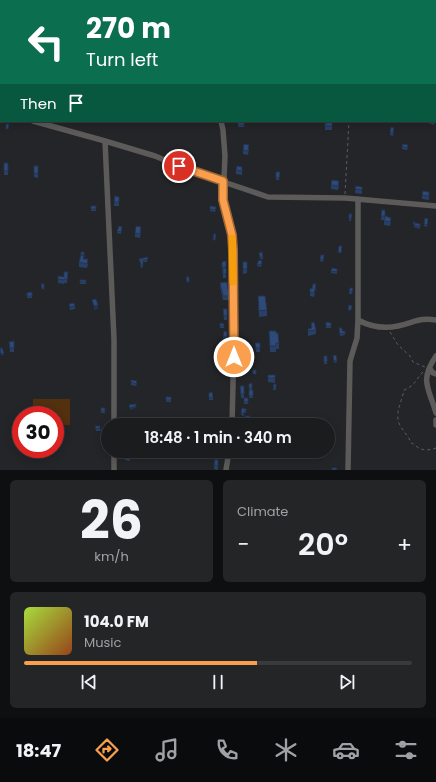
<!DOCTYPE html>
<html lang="en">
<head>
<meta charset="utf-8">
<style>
  :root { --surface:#1a1c1e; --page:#232527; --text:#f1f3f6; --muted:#9fa1a4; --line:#383a3c; --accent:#f99f4d }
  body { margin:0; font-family:Poppins,sans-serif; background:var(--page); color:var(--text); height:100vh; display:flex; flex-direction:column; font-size:15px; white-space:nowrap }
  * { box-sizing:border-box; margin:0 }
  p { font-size:13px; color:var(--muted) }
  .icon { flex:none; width:22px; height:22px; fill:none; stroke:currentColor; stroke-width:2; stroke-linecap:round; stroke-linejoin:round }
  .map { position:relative; height:470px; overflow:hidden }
  .sheet { display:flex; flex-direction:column; gap:10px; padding:10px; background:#0e0f10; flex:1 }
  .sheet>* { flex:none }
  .banner { position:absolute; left:0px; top:0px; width:436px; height:122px; box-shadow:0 2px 10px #0003,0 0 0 1px var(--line); background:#0b6e4f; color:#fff; overflow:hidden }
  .speed { position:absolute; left:12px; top:406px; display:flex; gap:8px; font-size:20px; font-weight:700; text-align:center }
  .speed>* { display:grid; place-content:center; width:52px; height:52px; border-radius:50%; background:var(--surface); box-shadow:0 2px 10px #0003,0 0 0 1px var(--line); line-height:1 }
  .speed .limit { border:6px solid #d22; background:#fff; color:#111 }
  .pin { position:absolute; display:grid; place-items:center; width:34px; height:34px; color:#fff; margin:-17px; border:2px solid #fff; border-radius:50%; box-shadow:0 1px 4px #0007 }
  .me { position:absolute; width:44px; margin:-22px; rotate:0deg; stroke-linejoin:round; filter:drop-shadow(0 0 3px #0008) }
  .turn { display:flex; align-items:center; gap:14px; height:84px; padding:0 20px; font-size:18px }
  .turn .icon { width:52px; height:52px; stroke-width:2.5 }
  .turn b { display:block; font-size:28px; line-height:34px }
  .then { display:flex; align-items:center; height:38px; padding:0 20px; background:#0003; gap:8px; font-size:15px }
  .big { font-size:30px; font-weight:600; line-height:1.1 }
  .sheet .card { flex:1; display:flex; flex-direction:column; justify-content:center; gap:6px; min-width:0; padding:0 14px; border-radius:6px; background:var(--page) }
  .sheet .dial { align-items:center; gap:0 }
  .dial b { font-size:52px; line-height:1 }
  .song { display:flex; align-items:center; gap:12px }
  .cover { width:48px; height:48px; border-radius:6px; background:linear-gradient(135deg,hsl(80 70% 55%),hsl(20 70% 35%)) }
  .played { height:4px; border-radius:2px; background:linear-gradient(90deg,var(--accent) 60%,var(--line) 60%) }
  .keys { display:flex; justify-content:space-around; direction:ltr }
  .heat { display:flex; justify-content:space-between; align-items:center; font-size:22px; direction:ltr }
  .sheet .tiles { flex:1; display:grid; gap:10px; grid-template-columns:1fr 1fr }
  .card:last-child { grid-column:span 2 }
  .trip { position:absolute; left:101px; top:418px; width:234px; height:40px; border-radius:20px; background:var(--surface); box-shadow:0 2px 10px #0003,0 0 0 1px var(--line); font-weight:600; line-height:40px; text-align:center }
  .tabs { display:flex; height:64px; justify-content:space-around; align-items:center; background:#0a0b0c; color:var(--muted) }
  .tabs .icon { width:28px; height:28px }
  .tabs .active { color:var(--accent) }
  .tabs b { font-size:18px; color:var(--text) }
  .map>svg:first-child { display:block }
</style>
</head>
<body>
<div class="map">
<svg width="436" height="470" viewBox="0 0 436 470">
  <rect width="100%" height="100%" fill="#232528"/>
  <!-- green -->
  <path fill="#53300e" d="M33 399H70V425H55V415H33Z"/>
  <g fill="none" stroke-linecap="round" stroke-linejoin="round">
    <!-- path -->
    <path stroke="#5b5d60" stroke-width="1" stroke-dasharray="3 3" stroke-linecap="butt" d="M435 106H436
      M345 194 349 121
      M390 332 398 345 410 356 413 362 425 367
      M423 372C415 380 416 385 404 390 402 402 393 415 401 427 404 432 409 437 411 443 415 444 415 446 419 448 424 451 431 450 436 448"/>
    <!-- minor -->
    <path stroke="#5d5b5a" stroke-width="5.5" d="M206 0 207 1
      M0 112H1
      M33 121 105 141 155 156 191 171 268 197 345 198 436 206
      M221 121 223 130 225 156 223 200 232 235 233 250 234 342 232 425
      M105 141 114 339V425
      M358 320C371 327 384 329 398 326 413 323 420 317 436 320
      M436 356C419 381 429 388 436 413
      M430 369 433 373 436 374
      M436 420V425
      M114 470V451
      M226 470 229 451
      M348 470 350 361 357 338 358 320V199"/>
  </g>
  <!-- wall -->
  <path fill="#294066" d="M332 121V130H325V123Z
    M428 121H435L434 125 428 123Z
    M238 122H244V127H238Z
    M394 130 393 136 390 135V133Z
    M402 146 408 147 407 150 402 149Z
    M249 149 248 155 243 154V150Z
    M4 163H8V175H4Z
    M34 166H38V178L34 177Z
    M236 170 242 171V175L236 174Z
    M276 172H280L279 180H276Z
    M331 185H339L338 190 331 189Z
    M356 186 362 191V194L355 193Z
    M422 195 429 196V200L422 199Z
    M115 196 119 197V206H114Z
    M91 206H96V211H91Z
    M210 209H216L215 212 210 211Z
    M382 210 385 216 391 222 390 226 384 225V220H381Z
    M349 214H352L351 221H349Z
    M428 221 427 227 424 226V224Z
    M413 222 420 227V229L414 227V225L413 224Z
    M122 229 121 234 117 233V231Z
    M141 231 140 238 135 237V233Z
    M84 252V259L88 264 87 268 79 267V262Z
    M259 253 263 257V259H260Z
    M148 257 147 262H143V267L141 268 140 262H139V259Z
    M324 257 323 262 320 261V259Z
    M226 261V278H223L222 262Z
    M243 262H247V273L243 274Z
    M262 263 261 267 257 266V264Z
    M331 271 337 272V274L331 273Z
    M68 272 67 283H64V284L58 283V276L64 277Z
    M80 280H86V284H80Z
    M220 283 229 296V300H223L220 287Z
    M316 288 314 297 310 296V292L312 289Z
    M353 290 352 294H349V292Z
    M27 295 32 296V298H27Z
    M258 296 267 310V316L259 317Z
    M69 304 75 306V309L70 310Z
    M223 309 227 316V320H224Z
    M220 323 224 324V328H220Z
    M311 323 316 330V334L308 336V329L311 328Z
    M331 323V328H326V326Z
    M339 328 342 331H345V335L340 336Z
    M224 331 227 332V342L223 341Z
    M269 331 276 333 279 343V349H276V352H270Z
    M14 341V352H10L9 342Z
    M255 343 260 348V352H256Z
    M336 355 337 362 334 363 333 356Z
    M324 356H327V364H324Z
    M268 375H275V383L268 382Z
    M131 382 137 383 136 386 131 385Z
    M249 384 252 388V390H249Z
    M240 386H244V398H248V404H244V398H241Z
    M276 386V390H273V388Z
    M249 390H253V398H249Z
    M209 393 213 397V400H209Z
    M166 397H171V402H166Z
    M101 408H105V413H101Z
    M242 408 246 411V413H244V416L241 415Z
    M250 416 249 421H245V419Z
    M95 426H100V431H96Z
    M101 429H106V440H102Z
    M125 458 130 459V461L125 460Z
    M218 464V470L214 469V465Z"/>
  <!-- shaded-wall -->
  <path fill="#223453" d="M316 284V288L314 297V293Z
    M98 305V309L94 310V306Z
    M4 353V355L1 356V354Z
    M136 406V408L130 410V408Z"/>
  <!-- building -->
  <path fill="#304a77" stroke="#223453" d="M327 121H332V126H325V123H327Z
    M238 122H244V125H238Z
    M6 124H9L8 129H6Z
    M391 127 394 128 393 133H390Z
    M244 144 249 145 248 151 243 150Z
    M403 144 408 145 407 148 402 146Z
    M4 163H8V171H4Z
    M34 166H38V174L34 173Z
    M237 166 242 167V171L236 170Z
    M276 172H280L279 178H276Z
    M332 180 339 181 338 186 331 185Z
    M356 186 362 187V190L355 189Z
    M423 191 429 192V196L422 195Z
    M115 196 119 197V202H114Z
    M91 206H96V209H91Z
    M210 206 216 207 215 210 210 209Z
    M382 210H385V216H381Z
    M349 214H352L351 219H349Z
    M385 216 391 218 390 222 384 221Z
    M425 218 428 219 427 225 424 224Z
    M414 221 415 223 420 224V227L414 225 415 223 413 222Z
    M119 226 122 227 121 232 117 231Z
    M136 226 141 227 140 234 135 233Z
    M214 234H216L215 240H213Z
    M339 246H342L341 253 338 252Z
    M81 252H84V257V255H81Z
    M262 252 263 257H260L259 253Z
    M81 255H84L83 259H88L87 264 79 262Z
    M321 255H324L323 260 320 259Z
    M148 257 147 260H143V265H141L140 260H139V259Z
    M259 260 262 261 261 265 257 264Z
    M226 261V267H222V262Z
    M243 262H247V269H243Z
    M223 268H226V274H223Z
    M332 268 337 269V272L331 271Z
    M64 272H68L67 279H64V280L58 279V276L64 277Z
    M186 277H189V282H187Z
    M80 280H86V282H80Z
    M227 282 229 296H223L220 283Z
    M41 284H44V289H42Z
    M313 284H316L314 293 310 292V288L312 289Z
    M350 288H353L352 292H349Z
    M32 292V296H27V293Z
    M258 296H265L267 310 259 311Z
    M96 299 98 305 94 306 92 300Z
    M74 303 75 306 70 307 69 304Z
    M349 305 352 306 351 310H348Z
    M223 309H227V316H224Z
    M314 322 316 330 308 331V329L312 328 311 323Z
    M326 322 331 323V326H326Z
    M220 323 224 324V326H220Z
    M339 328H342V331H345V333L340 334Z
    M224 331 227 332V337H223Z
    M269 331H276V333H278L279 343H276V346H270Z
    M14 341V348H10L9 342Z
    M255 343H260V348H256Z
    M0 348H2L4 353 1 354Z
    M336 355 337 360 334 361 333 356Z
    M324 356H327V362H324Z
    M253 370H256V374H253Z
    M268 375H275V378H268Z
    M131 380 137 381 136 384 131 382Z
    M252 383V388H249V384Z
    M274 384H276V388H273Z
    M240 386H244V394H241Z
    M249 390H253V396H249Z
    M212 392 213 397 209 398V393Z
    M166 397H171V400H166Z
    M244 398H248V402H244Z
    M136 404V406L130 408 129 405Z
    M101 408H105V411H101Z
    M242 408 246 409V411H244V414L241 413Z
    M245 416H250L249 419H245Z
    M95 426H100V428L96 429Z
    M101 429H106V436H102Z
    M126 456 130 457V459L125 458Z
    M215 459 218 460V466L214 465Z
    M332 468H337L336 470H332Z"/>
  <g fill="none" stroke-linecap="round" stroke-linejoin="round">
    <!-- route casing -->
    <g stroke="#a26732" stroke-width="10">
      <path id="route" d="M179 166 223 181V200L232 235 233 250 234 357"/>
    </g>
    <!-- route -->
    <use href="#route" stroke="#f99f4d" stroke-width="7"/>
    <!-- slow -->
    <path stroke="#f59e0b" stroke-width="7" d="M232 238 233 282"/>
  </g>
</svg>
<div class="speed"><div class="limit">30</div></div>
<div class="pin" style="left:179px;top:166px;background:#d93025"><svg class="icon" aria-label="arrive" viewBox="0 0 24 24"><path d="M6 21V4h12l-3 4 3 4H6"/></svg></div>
<svg class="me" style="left:234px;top:357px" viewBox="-20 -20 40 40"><circle r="17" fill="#f99f4d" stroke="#fff" stroke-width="3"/><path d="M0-11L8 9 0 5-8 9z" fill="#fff"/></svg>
<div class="trip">18:48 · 1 min · 340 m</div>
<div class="banner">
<div class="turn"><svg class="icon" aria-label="left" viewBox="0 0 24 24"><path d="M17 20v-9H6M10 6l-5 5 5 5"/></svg><div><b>270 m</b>Turn left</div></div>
<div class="then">Then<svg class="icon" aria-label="arrive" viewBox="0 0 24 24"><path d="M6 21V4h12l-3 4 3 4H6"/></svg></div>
</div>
</div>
<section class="sheet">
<div class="tiles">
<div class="card dial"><b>26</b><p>km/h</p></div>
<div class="card"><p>Climate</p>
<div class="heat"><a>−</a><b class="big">20°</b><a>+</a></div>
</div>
<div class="card">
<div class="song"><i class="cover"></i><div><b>104.0 FM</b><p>Music</p></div></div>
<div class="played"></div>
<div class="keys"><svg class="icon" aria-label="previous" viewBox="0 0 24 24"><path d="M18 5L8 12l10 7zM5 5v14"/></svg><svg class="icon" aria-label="pause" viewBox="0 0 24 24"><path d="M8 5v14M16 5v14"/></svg><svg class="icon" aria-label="next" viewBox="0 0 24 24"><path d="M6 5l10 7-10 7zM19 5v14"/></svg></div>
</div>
</div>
</section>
<nav class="tabs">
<b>18:47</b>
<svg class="icon active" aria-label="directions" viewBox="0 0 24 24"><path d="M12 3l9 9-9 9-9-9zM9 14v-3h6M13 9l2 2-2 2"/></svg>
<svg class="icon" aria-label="music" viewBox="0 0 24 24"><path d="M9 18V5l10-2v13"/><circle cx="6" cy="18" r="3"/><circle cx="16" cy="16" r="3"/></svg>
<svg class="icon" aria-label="phone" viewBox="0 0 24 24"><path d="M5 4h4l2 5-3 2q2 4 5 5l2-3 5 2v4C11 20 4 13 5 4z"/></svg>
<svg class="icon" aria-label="climate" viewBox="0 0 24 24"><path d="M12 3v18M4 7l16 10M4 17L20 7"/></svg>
<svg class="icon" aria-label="car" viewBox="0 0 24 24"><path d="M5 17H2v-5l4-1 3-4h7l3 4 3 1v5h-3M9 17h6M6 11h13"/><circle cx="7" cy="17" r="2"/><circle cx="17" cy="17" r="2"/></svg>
<svg class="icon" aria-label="filters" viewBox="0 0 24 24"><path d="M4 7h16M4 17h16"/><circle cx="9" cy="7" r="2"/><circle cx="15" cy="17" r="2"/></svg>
</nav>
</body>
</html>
